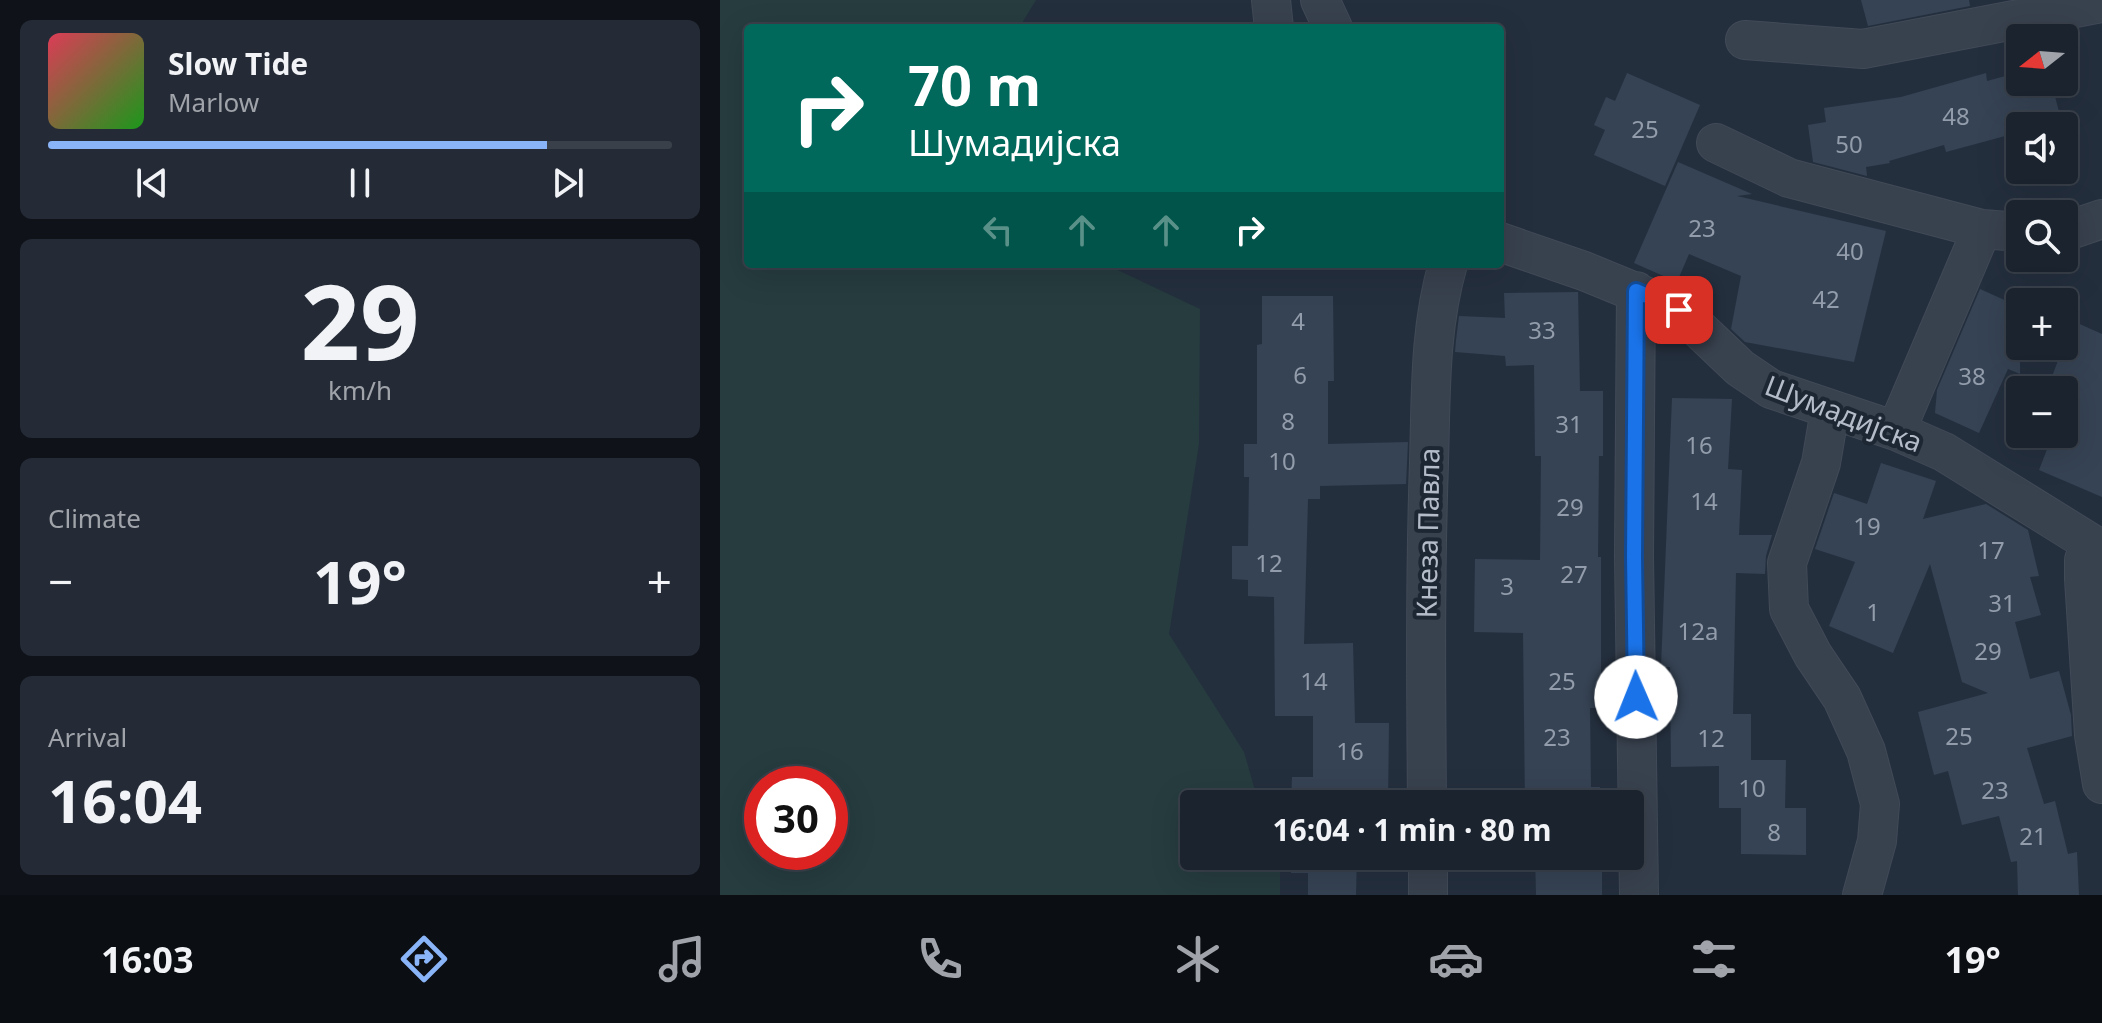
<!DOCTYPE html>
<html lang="en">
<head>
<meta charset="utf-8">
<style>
  :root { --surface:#1b232e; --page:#242b36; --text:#f1f3f6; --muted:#a0a4aa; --line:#39404a; --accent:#8ab4f8 }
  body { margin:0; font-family:"Noto Sans",sans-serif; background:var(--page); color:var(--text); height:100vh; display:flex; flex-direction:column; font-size:30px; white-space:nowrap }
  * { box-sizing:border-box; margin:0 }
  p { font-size:26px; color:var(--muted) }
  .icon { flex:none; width:44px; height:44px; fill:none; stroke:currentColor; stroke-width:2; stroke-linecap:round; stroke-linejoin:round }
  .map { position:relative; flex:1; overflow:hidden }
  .sheet { display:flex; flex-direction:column; gap:20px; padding:20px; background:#0f1319; width:720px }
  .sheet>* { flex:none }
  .banner { position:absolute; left:24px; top:24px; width:760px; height:244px; border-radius:8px; box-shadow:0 8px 32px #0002,0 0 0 2px var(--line); background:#00695c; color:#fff; overflow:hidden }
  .needle { width:52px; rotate:253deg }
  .buttons { position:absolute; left:1286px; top:24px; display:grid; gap:16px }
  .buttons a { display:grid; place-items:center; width:72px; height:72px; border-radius:8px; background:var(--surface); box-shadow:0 8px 32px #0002,0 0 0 2px var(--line); font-size:40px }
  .speed { position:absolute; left:24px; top:766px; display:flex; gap:16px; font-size:40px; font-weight:700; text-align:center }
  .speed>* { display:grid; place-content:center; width:104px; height:104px; border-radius:50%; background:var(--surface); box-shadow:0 8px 32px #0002,0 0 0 2px var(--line); line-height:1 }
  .speed .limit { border:12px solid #d22; background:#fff; color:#111 }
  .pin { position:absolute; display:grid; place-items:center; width:68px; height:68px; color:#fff; margin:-34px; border-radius:16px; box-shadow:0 4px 12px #0006 }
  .me { position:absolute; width:88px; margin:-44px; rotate:359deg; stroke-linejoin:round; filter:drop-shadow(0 0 6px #0008) }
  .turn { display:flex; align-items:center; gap:28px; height:168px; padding:0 32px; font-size:36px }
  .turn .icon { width:104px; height:104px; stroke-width:2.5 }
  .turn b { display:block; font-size:56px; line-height:68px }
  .lanes { display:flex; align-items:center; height:76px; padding:0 32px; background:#0003; justify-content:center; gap:40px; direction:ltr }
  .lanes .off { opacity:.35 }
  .big { font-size:60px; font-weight:700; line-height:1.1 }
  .sheet .card { flex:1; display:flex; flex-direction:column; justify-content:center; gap:12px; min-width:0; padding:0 28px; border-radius:12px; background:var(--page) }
  .sheet .dial { align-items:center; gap:0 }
  .dial b { font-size:104px; line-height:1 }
  .song { display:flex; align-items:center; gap:24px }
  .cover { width:96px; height:96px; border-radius:12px; background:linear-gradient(135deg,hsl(350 70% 55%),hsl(120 70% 35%)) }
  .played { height:8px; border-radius:4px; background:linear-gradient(90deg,var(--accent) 80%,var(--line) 80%) }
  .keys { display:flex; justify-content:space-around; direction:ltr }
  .heat { display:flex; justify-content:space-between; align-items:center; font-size:44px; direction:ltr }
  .trip { position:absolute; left:460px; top:790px; width:464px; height:80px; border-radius:8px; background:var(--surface); box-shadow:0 8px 32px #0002,0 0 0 2px var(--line); font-weight:700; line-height:80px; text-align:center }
  .tabs { display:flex; height:128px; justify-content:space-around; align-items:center; background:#0b0e12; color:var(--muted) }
  .tabs .icon { width:56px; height:56px }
  .tabs .current { color:var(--accent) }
  .tabs b { font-size:36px; color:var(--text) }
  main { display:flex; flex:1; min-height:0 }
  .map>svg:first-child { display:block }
</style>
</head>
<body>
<main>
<section class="sheet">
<div class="card">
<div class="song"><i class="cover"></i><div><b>Slow Tide</b><p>Marlow</p></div></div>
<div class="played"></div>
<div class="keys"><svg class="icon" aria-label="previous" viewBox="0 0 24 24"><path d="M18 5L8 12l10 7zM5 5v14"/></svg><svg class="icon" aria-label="pause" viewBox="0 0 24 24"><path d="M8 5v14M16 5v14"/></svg><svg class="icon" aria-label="next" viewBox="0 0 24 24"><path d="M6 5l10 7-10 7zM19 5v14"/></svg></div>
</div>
<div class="card dial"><b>29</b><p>km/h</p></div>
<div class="card"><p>Climate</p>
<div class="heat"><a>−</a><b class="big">19°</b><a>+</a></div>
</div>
<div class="card"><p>Arrival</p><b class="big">16:04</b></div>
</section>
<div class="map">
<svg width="1382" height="895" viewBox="0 0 1382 895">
  <rect width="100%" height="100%" fill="#242f3e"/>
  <!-- green -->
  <path fill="#263c3f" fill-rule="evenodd" d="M0 0H316L299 28H28V264H385L480 309 479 444 449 634 524 752 539 804H474V856H555L560 870V895H0ZM110 784V852H42V784Z"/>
  <!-- building -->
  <path fill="#364354" d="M1141 0H1249L1250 6 1148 26Z
    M1300 72V82H1331L1343 126H1300V132L1226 152 1224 145 1169 161 1170 163 1146 167 1147 176 1093 162 1088 125 1106 122 1104 108 1181 97 1266 73 1267 81Z
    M907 73 980 105 945 186 874 155 885 130 874 125 886 97 895 101Z
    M958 162 1032 194 1017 196 1166 231 1134 362 1025 342 1011 329 1021 276 969 254 957 282 914 263Z
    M1260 289 1300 307V374L1288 369 1259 433 1215 413 1217 390Z
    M858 292 860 391H883V456H879L878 557H881V708H870L871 787H880L881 804H805L803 633 754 632 755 559 820 560 821 456H815L814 365 786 366 785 356 735 352 736 340 739 316 785 318 784 293Z
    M542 296H613L614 381H608V444L688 442 686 484 600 486V499H588L584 644 633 643 635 723H669L668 804H571L572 777H593V716H555L554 597 528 596V580L512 579V546H528L529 477H524V444H537V345L542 344Z
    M1353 321 1382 334V497L1319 470 1333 434H1344V405L1348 396 1344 394V390L1328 387Z
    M952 398 1012 399 1008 469 1022 470 1019 535H1052L1046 556 1045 574 1016 573 1013 714H1031V760H1066L1065 808H1086V855L1021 854V808H999V766L951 767 950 667H941Z
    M1161 463 1216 481 1203 519 1266 504 1308 530 1319 576 1310 577 1321 615 1295 622 1310 679 1339 671 1351 715 1352 736 1307 748 1324 804 1335 801 1348 854 1357 852 1359 895H1298L1297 861 1291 862 1279 816 1242 825 1228 771 1214 775 1198 712 1268 693 1242 682 1210 564 1173 653 1109 626 1135 562 1095 549 1114 493 1147 504Z
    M571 856H637L636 895H588V873H571Z
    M815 856H882V895H816Z"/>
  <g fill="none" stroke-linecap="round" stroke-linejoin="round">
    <!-- street casing -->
    <g stroke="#414a57" stroke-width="40">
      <path id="street" d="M551 0 554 28
        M600 0 613 28
        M1025 40 1143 49 1382 3
        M996 143 1069 178 1262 229 1300 232
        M1344 232 1382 219
        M780 242 864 271 959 310 1020 368 1051 389 1176 431 1224 452 1382 550
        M916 291 914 557 919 895
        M1110 410 1101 463 1067 563 1069 609 1093 655 1122 698 1146 751 1160 804 1157 841 1142 895
        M1176 431 1262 229
        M1376 547 1364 560V579L1374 735 1382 784
        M707 804C706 690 705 577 709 463 711 397 709 329 728 264
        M708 856V895"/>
    </g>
    <!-- street -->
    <use href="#street" stroke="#38414e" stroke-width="38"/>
  </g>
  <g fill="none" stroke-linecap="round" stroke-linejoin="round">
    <!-- route casing -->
    <g stroke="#114b97" stroke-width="20">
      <path id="route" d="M916 697 914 557 916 291 959 310"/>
    </g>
    <!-- route -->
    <use href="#route" stroke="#1a73e8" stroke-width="14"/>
  </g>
  <g text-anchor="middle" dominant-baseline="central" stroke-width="8" stroke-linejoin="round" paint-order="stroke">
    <!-- number labels -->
    <g font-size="24" fill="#929caa">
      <text x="1236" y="115">48</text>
      <text x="925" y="128">25</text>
      <text x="1129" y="143">50</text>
      <text x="982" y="227">23</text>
      <text x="1130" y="250">40</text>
      <text x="1106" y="298">42</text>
      <text x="578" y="320">4</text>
      <text x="822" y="329">33</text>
      <text x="580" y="374">6</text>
      <text x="1252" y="375">38</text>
      <text x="568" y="420">8</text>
      <text x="849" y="423">31</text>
      <text x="979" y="444">16</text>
      <text x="562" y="460">10</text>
      <text x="984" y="500">14</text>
      <text x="850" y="506">29</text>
      <text x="1147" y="525">19</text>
      <text x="1271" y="549">17</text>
      <text x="549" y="562">12</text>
      <text x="854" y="573">27</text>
      <text x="787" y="585">3</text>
      <text x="1282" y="602">31</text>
      <text x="1153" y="611">1</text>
      <text x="978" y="630">12a</text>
      <text x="1268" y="650">29</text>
      <text x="594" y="680">14</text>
      <text x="842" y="680">25</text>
      <text x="1239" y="735">25</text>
      <text x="837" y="736">23</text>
      <text x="991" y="737">12</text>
      <text x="630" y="750">16</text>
      <text x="1032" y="787">10</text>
      <text x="1275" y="789">23</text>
      <text x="1054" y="831">8</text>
      <text x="1313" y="835">21</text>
    </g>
    <!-- street labels -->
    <g font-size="28" fill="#b4bcc9" stroke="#1d2633">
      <text transform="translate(1124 413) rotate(21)">Шумадијска</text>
      <text transform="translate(707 533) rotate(-89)">Кнеза Павла</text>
    </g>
  </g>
</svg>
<div class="buttons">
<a><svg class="needle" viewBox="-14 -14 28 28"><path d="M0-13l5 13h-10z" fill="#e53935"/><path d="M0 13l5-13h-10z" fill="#a0a4aa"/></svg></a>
<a><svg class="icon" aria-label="sound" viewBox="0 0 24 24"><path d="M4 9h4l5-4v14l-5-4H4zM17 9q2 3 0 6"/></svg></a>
<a><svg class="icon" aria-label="search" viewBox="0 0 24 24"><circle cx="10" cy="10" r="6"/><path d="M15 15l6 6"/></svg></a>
<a>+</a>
<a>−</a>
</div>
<div class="speed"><div class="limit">30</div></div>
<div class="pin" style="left:959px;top:310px;background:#d93025"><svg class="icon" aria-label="arrive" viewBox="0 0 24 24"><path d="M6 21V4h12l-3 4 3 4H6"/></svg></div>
<svg class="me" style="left:916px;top:697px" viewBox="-20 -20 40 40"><circle r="19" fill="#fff"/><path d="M0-13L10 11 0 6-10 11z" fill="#1a73e8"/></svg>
<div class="trip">16:04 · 1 min · 80 m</div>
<div class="banner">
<div class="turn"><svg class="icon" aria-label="right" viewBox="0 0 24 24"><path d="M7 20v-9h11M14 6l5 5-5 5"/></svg><div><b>70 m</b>Шумадијска</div></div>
<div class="lanes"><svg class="icon off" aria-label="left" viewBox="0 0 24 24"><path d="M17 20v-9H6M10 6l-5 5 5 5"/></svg><svg class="icon off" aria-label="ahead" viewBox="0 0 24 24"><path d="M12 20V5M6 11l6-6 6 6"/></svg><svg class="icon off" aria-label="ahead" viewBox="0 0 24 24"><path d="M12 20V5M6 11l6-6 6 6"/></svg><svg class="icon" aria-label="right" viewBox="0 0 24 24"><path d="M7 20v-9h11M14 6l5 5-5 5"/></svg></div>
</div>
</div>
</main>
<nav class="tabs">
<b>16:03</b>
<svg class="icon current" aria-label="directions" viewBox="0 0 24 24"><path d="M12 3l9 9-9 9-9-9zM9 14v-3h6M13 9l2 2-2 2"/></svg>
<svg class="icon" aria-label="music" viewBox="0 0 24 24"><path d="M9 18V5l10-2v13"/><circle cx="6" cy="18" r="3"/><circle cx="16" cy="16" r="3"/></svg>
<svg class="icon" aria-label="phone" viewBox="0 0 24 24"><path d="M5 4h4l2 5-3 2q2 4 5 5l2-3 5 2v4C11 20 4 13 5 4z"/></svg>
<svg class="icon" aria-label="climate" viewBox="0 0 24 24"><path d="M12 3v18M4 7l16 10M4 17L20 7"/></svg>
<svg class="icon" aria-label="car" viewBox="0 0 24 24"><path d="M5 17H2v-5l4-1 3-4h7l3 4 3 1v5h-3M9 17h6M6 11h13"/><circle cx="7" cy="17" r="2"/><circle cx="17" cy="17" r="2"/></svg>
<svg class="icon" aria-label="filters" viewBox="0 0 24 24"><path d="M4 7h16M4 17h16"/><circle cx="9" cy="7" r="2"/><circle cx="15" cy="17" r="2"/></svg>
<b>19°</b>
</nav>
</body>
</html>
